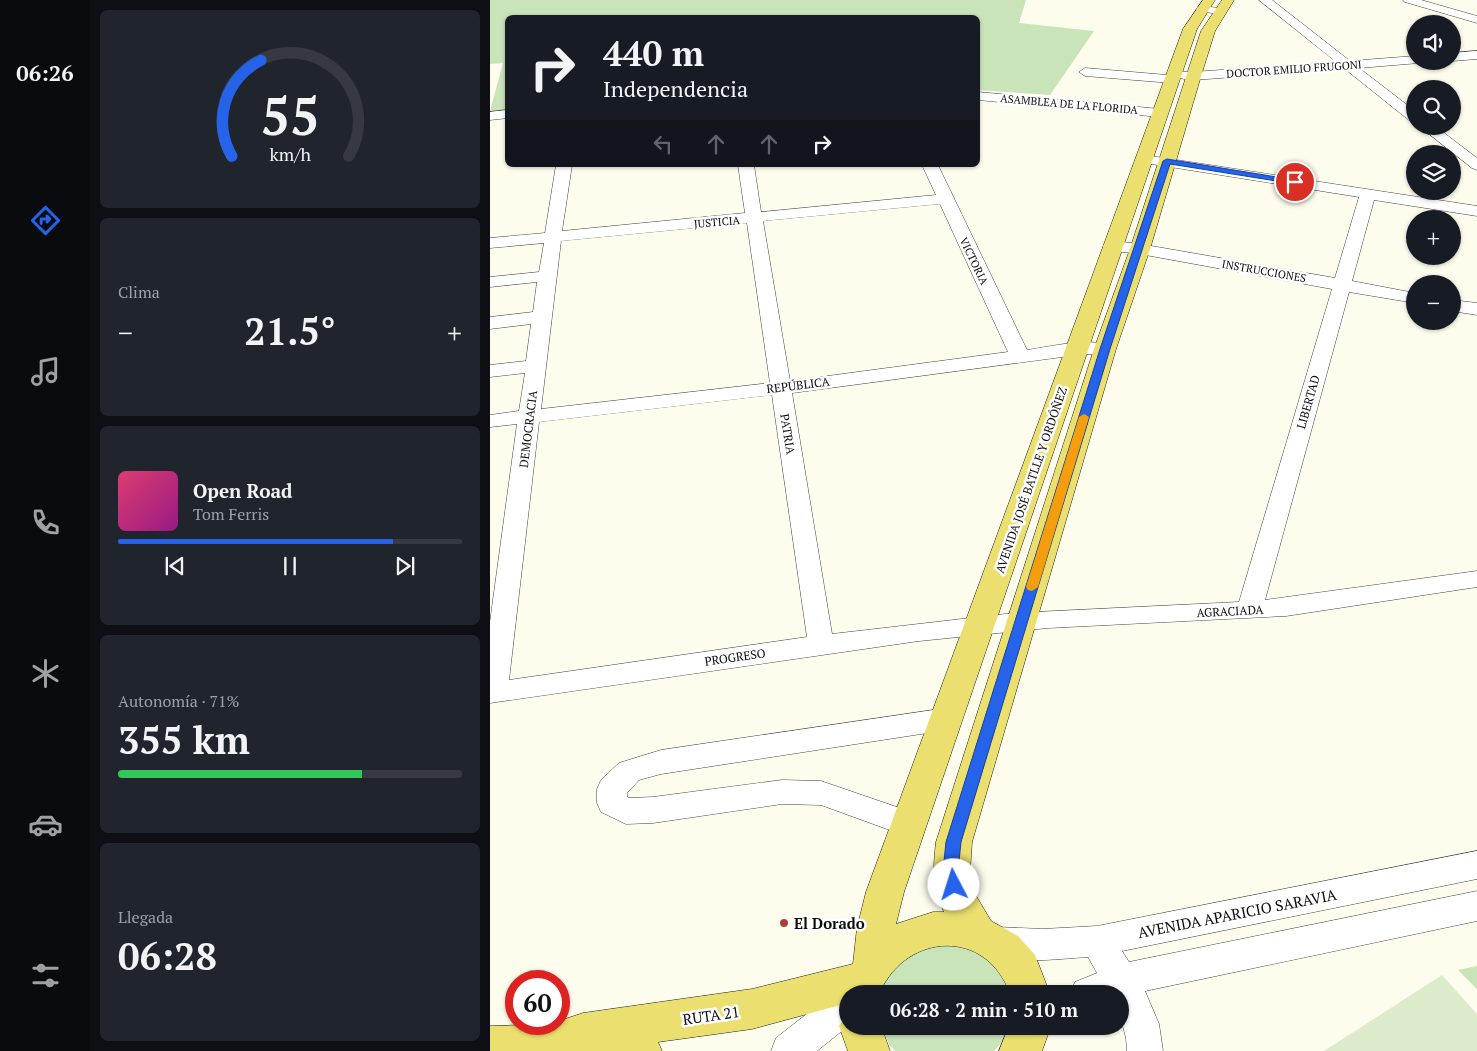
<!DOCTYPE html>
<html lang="es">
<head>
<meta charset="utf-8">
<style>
  :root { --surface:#171b24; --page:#20242c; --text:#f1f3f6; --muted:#9ea1a6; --line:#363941; --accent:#2563eb }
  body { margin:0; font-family:"PT Serif",serif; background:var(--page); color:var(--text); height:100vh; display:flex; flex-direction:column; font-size:19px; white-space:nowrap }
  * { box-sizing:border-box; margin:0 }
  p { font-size:16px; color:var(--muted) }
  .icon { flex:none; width:28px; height:28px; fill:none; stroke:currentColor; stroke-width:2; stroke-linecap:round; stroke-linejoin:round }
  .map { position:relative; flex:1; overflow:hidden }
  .sheet { display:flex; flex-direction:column; gap:10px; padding:10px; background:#0d0f14; width:400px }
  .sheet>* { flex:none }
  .top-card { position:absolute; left:15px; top:15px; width:475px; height:152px; border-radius:8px; box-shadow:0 1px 4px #0004; background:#171b24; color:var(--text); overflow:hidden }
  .buttons { position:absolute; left:916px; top:15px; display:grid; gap:10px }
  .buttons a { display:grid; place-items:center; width:55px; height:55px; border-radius:50%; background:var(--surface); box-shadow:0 1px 4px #0004; font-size:25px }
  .speed { position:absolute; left:15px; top:970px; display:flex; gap:10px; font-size:25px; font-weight:700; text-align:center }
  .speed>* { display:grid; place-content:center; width:65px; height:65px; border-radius:50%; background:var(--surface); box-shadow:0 1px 4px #0004; line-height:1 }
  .speed .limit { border:8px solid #d22; background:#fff; color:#111 }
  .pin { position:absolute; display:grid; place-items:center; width:42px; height:42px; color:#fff; margin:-21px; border:2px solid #fff; border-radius:50%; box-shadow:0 1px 5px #0007 }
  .me { position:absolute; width:55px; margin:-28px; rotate:355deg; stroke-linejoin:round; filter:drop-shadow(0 0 4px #0008) }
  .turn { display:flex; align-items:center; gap:18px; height:105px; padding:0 15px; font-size:22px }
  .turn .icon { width:65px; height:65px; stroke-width:2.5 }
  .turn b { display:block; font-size:35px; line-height:42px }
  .lanes { display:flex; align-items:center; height:48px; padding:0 15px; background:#0003; justify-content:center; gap:25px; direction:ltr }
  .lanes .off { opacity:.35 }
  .big { font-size:38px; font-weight:700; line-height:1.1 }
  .sheet .tile { flex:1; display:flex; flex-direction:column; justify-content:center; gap:8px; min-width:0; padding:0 18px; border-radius:8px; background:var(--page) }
  .sheet .dial { align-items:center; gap:0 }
  .dial svg { height:130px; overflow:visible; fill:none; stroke:var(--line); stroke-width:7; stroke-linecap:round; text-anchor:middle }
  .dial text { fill:var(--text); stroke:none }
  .song { display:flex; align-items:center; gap:15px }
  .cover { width:60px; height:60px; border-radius:8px; background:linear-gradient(135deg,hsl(340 70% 55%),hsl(310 70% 35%)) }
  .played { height:5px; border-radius:2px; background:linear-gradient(90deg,var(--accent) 80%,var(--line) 80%) }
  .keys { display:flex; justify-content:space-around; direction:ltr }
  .heat { display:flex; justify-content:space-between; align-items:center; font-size:28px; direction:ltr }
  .charge { height:8px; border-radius:4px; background:linear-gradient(90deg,#34c759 71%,var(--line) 0) }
  .trip { position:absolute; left:349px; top:985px; width:290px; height:50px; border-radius:25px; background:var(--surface); box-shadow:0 1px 4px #0004; font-weight:700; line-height:50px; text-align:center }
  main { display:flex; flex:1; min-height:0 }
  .menu { display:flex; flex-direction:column; width:90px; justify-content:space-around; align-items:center; background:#090b0e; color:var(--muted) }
  .menu .icon { width:35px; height:35px }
  .menu .active { color:var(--accent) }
  .menu b { font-size:22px; color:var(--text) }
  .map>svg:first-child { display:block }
</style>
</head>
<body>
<main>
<nav class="menu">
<b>06:26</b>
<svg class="icon active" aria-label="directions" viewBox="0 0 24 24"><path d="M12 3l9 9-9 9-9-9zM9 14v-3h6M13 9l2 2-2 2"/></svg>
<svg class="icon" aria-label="music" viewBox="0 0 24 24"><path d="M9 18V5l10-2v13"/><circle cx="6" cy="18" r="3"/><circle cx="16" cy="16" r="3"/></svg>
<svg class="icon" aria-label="phone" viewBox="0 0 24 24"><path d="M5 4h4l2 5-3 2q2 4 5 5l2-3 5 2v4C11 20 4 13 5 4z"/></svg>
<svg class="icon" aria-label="climate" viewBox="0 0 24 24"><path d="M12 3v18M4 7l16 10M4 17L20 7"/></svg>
<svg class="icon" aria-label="car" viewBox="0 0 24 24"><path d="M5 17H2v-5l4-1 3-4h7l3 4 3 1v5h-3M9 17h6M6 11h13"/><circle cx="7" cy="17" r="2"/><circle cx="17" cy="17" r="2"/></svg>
<svg class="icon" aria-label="filters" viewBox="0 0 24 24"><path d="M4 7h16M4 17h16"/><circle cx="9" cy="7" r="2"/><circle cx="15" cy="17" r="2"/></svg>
</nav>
<section class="sheet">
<div class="tile dial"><svg viewBox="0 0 100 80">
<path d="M14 69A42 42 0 1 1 86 69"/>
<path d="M14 69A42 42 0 0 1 32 10" stroke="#2563eb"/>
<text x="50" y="56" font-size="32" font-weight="700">55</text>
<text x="50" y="72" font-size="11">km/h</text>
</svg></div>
<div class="tile"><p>Clima</p>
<div class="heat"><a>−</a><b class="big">21.5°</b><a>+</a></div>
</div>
<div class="tile">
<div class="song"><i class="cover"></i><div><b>Open Road</b><p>Tom Ferris</p></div></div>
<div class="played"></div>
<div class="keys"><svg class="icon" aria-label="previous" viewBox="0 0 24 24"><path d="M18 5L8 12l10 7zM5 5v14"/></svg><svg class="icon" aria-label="pause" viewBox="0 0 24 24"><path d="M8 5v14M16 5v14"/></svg><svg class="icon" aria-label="next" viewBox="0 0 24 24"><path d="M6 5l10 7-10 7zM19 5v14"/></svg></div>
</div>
<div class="tile"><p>Autonomía · 71%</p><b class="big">355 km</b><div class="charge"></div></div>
<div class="tile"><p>Llegada</p><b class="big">06:28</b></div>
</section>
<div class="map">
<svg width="987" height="1051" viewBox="0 0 987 1051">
  <rect width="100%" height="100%" fill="#fdfced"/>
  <!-- green -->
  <path fill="#cae4ba" d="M0 0H536L529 23 604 31 560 95 488 90V18H18L17 110 0 111 13 63 0 64Z
    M448 944 474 946 504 963 521 994H391C400 964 421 954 448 944Z
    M987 966V989L968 970Z
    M391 1026H519L511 1043 504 1051H405L399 1044Z"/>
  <!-- pitch -->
  <path fill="#dceccb" d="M952 975 987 1014V1051H834Z"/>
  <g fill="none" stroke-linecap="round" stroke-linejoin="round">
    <!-- minor casing -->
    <g stroke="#3f3f3f" stroke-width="1">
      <path id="minor" d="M769 0H782L860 61 925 56V61H930L929 63 869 68 925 111V122L920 121 855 69 703 80 688 78 687 82 682 83 595 76 589 72 595 68 677 75 678 71 703 72 846 62Z
        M913 0H931L987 16V23L915 2Z
        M712 6 729 8 735 11 729 14 708 11 706 9 708 7Z
        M987 51V59L962 61V53Z
        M488 92 670 109 677 113 670 117 488 100Z
        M18 110V118L0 120V112Z
        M929 126H945L987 158V170L982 168Z
        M654 155 987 206V216L884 200 862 281 925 293V303L859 292 775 600 987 571V587L796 616 558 628 429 641 0 703V622L27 424 0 427V415L29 411 35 373 0 377V365L36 361 41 324 0 329V317L43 312 47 282 0 287V277L49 272 54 243 0 248V238L55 233 66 165H82L72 231 255 213 248 165H264L271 212 446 195 432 165H448L537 350C564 346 595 338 622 345L625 349 622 353 587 355 302 393 342 634 524 613 749 602 842 289 650 254 616 250 613 246 616 242 622 241 650 244 845 278 869 197 649 162 647 159 649 156ZM450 204 518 352 300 381 273 221ZM257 223 280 383 51 409 71 241ZM282 395 317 637 19 680 49 422Z
        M962 300 987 303V315L962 311Z
        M457 708 467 711 471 719 467 727 457 730 171 774 149 780 137 793V797L140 798 163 797 292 780 331 781 430 815 434 824 430 833 419 837 331 805 292 804 163 823 136 824 111 812 107 803V789L111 780 129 763 171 750Z
        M987 851V879L632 951 639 962 987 891V921L655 991 669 1024 673 1051H637L636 1038 630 1015V994H580L585 982 607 973 598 957C565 959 525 965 494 953L489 942 494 931 506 927 553 929 607 926Z
        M358 986 370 991 372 994H358V1026L327 1051H281L286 1038 346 991Z"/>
    </g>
    <!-- major casing -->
    <g stroke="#1d1d1d" stroke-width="1">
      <path id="major" d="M713 0H725L707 29 414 892 406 924 443 912H454C442 887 443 868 446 842L604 349 640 249 711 31 732 0H744L725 31 711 76 660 249 626 349 482 842 480 871 485 894 501 921 528 936 545 955 560 994H520C497 928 417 932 390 992L386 994H358V1003L262 1029 168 1042 172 1051H0V1026L69 1024V1021L93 1013 262 989 363 964 367 928 376 892 693 29Z
        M358 1011V1026H391L400 1051H358L349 1026Z
        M519 1026H561L552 1051H509Z"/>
    </g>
    <!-- minor -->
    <use href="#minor" fill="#fff" fill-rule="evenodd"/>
    <!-- major -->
    <use href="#major" fill="#ebdf6f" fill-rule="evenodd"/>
  </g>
  <!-- route -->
  <path fill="#2563eb" stroke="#184099" d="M677 159 805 180 808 182 805 184 680 164 620 349 471 842 468 871 472 885 469 890 464 892 458 890 453 871 456 842 610 349 673 161Z"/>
  <!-- slow -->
  <path fill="#f59e0b" d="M594 414 599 417 548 587 542 591 538 590 536 587 589 417Z"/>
  <!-- markers -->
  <circle fill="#af3e32" stroke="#fff" stroke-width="2" cx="294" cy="923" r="5"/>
  <g text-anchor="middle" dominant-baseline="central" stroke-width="5" stroke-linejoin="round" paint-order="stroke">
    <!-- far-street labels -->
    <g font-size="11" fill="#0c0c0c" stroke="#fff">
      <text transform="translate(804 69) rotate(-4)">DOCTOR EMILIO FRUGONI</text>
      <text transform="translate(579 104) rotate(5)">ASAMBLEA DE LA FLORIDA</text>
      <text transform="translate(227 222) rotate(-5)">JUSTICIA</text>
      <text transform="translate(484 261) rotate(64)">VICTORIA</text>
      <text transform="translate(774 271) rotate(10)">INSTRUCCIONES</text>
    </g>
    <!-- street labels -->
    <g font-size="12" fill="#0c0c0c" stroke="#fff">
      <text transform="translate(308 385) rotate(-7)">REPÚBLICA</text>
      <text transform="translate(818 402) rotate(-74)">LIBERTAD</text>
      <text transform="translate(38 429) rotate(-83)">DEMOCRACIA</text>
      <text transform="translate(298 434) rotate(81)">PATRIA</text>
      <text transform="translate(541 480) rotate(-71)">AVENIDA JOSÉ BATLLE Y ORDÓÑEZ</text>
      <text transform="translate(740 611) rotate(-3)">AGRACIADA</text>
      <text transform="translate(245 657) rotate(-8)">PROGRESO</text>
    </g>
    <!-- near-street labels -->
    <g font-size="15" fill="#0c0c0c" stroke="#fff">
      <text transform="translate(747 913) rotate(-11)">AVENIDA APARICIO SARAVIA</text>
      <text transform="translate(221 1015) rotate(-8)">RUTA 21</text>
    </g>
    <!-- near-poi labels -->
    <g font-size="15" font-weight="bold" fill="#0c0c0c" stroke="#fff" text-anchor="start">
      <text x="304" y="923">El Dorado</text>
    </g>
  </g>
</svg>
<div class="buttons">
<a><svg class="icon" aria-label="sound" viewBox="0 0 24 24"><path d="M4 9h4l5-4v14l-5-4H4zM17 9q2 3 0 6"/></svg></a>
<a><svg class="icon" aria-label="search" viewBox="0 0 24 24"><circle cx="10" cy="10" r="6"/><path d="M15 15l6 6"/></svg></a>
<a><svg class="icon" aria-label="layers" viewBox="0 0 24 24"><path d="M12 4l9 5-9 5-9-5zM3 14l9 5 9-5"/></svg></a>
<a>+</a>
<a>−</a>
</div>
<div class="speed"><div class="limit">60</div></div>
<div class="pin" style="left:805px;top:182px;background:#d93025"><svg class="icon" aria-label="arrive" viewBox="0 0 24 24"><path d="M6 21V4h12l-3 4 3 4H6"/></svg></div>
<svg class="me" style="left:464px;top:885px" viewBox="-20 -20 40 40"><circle r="19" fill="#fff"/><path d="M0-13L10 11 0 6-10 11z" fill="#2563eb"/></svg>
<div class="trip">06:28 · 2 min · 510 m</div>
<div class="top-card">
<div class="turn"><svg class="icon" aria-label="right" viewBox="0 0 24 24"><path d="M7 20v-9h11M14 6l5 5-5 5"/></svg><div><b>440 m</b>Independencia</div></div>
<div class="lanes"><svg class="icon off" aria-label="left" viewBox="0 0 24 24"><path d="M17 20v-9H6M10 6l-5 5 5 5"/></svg><svg class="icon off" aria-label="ahead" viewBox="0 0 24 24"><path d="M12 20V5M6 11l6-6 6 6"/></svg><svg class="icon off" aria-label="ahead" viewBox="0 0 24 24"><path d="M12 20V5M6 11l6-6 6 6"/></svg><svg class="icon" aria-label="right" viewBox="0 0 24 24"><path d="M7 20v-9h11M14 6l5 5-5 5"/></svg></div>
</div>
</div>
</main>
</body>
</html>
